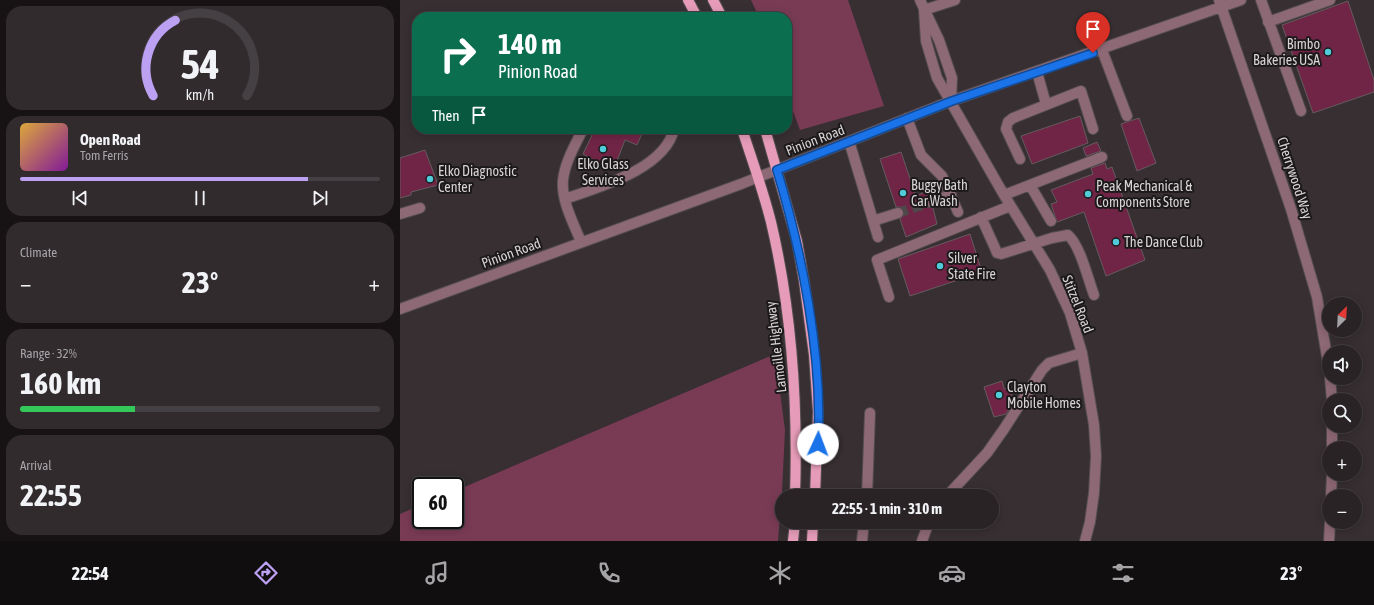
<!DOCTYPE html>
<html lang="en">
<head>
<meta charset="utf-8">
<style>
  :root { --surface:#292326; --page:#312b2e; --text:#f1f3f6; --muted:#a5a4a7; --line:#454043; --accent:#bca0f2 }
  body { margin:0; font-family:"Asap Condensed",sans-serif; background:var(--page); color:var(--text); height:100vh; display:flex; flex-direction:column; font-size:15px; white-space:nowrap }
  * { box-sizing:border-box; margin:0 }
  p { font-size:13px; color:var(--muted) }
  .icon { flex:none; width:22px; height:22px; fill:none; stroke:currentColor; stroke-width:2; stroke-linecap:round; stroke-linejoin:round }
  .map { position:relative; flex:1; overflow:hidden }
  .sheet { display:flex; flex-direction:column; gap:6px; padding:6px; background:#171315; width:400px }
  .sheet>* { flex:none }
  .banner { position:absolute; left:12px; top:12px; width:380px; height:122px; border-radius:16px; box-shadow:0 2px 10px #0003,0 0 0 1px var(--line); background:#0b6e4f; color:#fff; overflow:hidden }
  .needle { width:26px; rotate:24deg }
  .buttons { position:absolute; left:922px; top:297px; display:grid; gap:8px }
  .buttons a { display:grid; place-items:center; width:40px; height:40px; border-radius:50%; background:var(--surface); box-shadow:0 2px 10px #0003,0 0 0 1px var(--line); font-size:20px }
  .speed { position:absolute; left:12px; top:477px; display:flex; gap:8px; font-size:20px; font-weight:700; text-align:center }
  .speed>* { display:grid; place-content:center; width:52px; height:52px; border-radius:50%; background:var(--surface); box-shadow:0 2px 10px #0003,0 0 0 1px var(--line); line-height:1 }
  .speed .limit { border:2px solid #111; border-radius:6px; background:#fff; color:#111 }
  .pin { position:absolute; display:grid; place-items:center; width:34px; height:34px; color:#fff; margin:-41px -17px; border-radius:50% 50% 50% 0; rotate:-45deg; box-shadow:0 0 4px #0007 }
  .pin .icon { rotate:45deg }
  .me { position:absolute; width:44px; margin:-22px; rotate:2deg; stroke-linejoin:round; filter:drop-shadow(0 0 3px #0008) }
  .turn { display:flex; align-items:center; gap:14px; height:84px; padding:0 20px; font-size:18px }
  .turn .icon { width:52px; height:52px; stroke-width:2.5 }
  .turn b { display:block; font-size:28px; line-height:34px }
  .then { display:flex; align-items:center; height:38px; padding:0 20px; background:#0003; gap:8px; font-size:15px }
  .big { font-size:30px; font-weight:700; line-height:1.1 }
  .sheet .widget { flex:1; display:flex; flex-direction:column; justify-content:center; gap:6px; min-width:0; padding:0 14px; border-radius:16px; background:var(--page) }
  .sheet .dial { align-items:center; gap:0 }
  .dial svg { height:104px; overflow:visible; fill:none; stroke:var(--line); stroke-width:7; stroke-linecap:round; text-anchor:middle }
  .dial text { fill:var(--text); stroke:none }
  .song { display:flex; align-items:center; gap:12px }
  .cover { width:48px; height:48px; border-radius:6px; background:linear-gradient(135deg,hsl(40 70% 55%),hsl(290 70% 35%)) }
  .played { height:4px; border-radius:2px; background:linear-gradient(90deg,var(--accent) 80%,var(--line) 80%) }
  .keys { display:flex; justify-content:space-around; direction:ltr }
  .heat { display:flex; justify-content:space-between; align-items:center; font-size:22px; direction:ltr }
  .charge { height:6px; border-radius:3px; background:linear-gradient(90deg,#34c759 32%,var(--line) 0) }
  .trip { position:absolute; left:375px; top:489px; width:224px; height:40px; border-radius:20px; background:var(--surface); box-shadow:0 2px 10px #0003,0 0 0 1px var(--line); font-weight:700; line-height:40px; text-align:center }
  .tabs { display:flex; height:64px; justify-content:space-around; align-items:center; background:#100e0f; color:var(--muted) }
  .tabs .icon { width:28px; height:28px }
  .tabs .on { color:var(--accent) }
  .tabs b { font-size:18px; color:var(--text) }
  main { display:flex; flex:1; min-height:0 }
  .map>svg:first-child { display:block }
</style>
</head>
<body>
<main>
<section class="sheet">
<div class="widget dial"><svg viewBox="0 0 100 80">
<path d="M14 69A42 42 0 1 1 86 69"/>
<path d="M14 69A42 42 0 0 1 31 11" stroke="#bca0f2"/>
<text x="50" y="56" font-size="32" font-weight="700">54</text>
<text x="50" y="72" font-size="11">km/h</text>
</svg></div>
<div class="widget">
<div class="song"><i class="cover"></i><div><b>Open Road</b><p>Tom Ferris</p></div></div>
<div class="played"></div>
<div class="keys"><svg class="icon" aria-label="previous" viewBox="0 0 24 24"><path d="M18 5L8 12l10 7zM5 5v14"/></svg><svg class="icon" aria-label="pause" viewBox="0 0 24 24"><path d="M8 5v14M16 5v14"/></svg><svg class="icon" aria-label="next" viewBox="0 0 24 24"><path d="M6 5l10 7-10 7zM19 5v14"/></svg></div>
</div>
<div class="widget"><p>Climate</p>
<div class="heat"><a>−</a><b class="big">23°</b><a>+</a></div>
</div>
<div class="widget"><p>Range · 32%</p><b class="big">160 km</b><div class="charge"></div></div>
<div class="widget"><p>Arrival</p><b class="big">22:55</b></div>
</section>
<div class="map">
<svg width="974" height="541" viewBox="0 0 974 541">
  <rect width="100%" height="100%" fill="#372f32"/>
  <!-- green -->
  <path fill="#793b54" d="M351 0H448L484 106 400 130 387 95V17H359Z
    M375 354 385 430 382 492 378 541H0V514L21 505V520H55V491Z"/>
  <!-- building -->
  <path fill="#702547" stroke="#645b5e" d="M948 1 974 80V92L913 113 882 25Z
    M680 116 688 143 632 164 621 136Z
    M739 118 756 163 737 171 721 124Z
    M195 129H244L237 145 225 140 213 171 183 154Z
    M697 142 701 151 686 156 683 148Z
    M25 150 38 185 11 192V195L0 198V158Z
    M501 152 516 196 527 191 529 196 526 198 525 204 527 207 533 208 537 224 506 237 500 219 504 215V211L500 207H496L480 159Z
    M705 163 707 169 712 167 745 260 706 276 684 212 657 222 651 204 657 202 651 190 693 174 691 168Z
    M570 234 582 272 510 296 498 259Z
    M602 381 604 389 609 387 614 401 610 402 611 406 606 414 594 417 584 387Z"/>
  <g fill="none" stroke-linecap="round" stroke-linejoin="round">
    <!-- minor-tunnel -->
    <path stroke="#4f484a" stroke-width="10" stroke-dasharray="10 5" stroke-linecap="butt" d="M498 213 531 202"/>
    <!-- minor casing -->
    <g stroke="#544d4f" stroke-width="12">
      <path id="minor" d="M520 0 539 40 552 78 551 101
        M819 0 891 209 917 297 929 369
        M861 0 901 111
        M524 10 526 41 537 78 604 195 650 270 670 313 682 353 694 425 696 456 694 493 690 522 685 541
        M524 10 555 0
        M868 22 930 0
        M702 50 727 116
        M637 72 646 104
        M507 118 521 155 542 176 558 212
        M449 141 478 237
        M620 159 606 129 608 122 613 118 681 91 693 129
        M630 185 651 221
        M604 195 702 157
        M165 199C199 187 265 169 274 129
        M531 202 551 195
        M0 214 20 208
        M581 217 595 248 597 253 601 254 652 238 668 235C680 245 688 279 694 295
        M473 221 498 213
        M181 242C174 224 161 201 163 180 165 162 175 145 183 129
        M489 297 477 260 610 206
        M0 309 341 184 551 101 841 0
        M930 378 932 400
        M932 448V426
        M467 496 470 413
        M547 496 587 453 604 429 642 370 649 363 682 353
        M931 496 932 474
        M462 541 464 522
        M522 541 529 522
        M929 541 930 522"/>
    </g>
    <!-- major casing -->
    <g stroke="#544d4f" stroke-width="12">
      <path id="major" d="M288 0 297 17
        M313 0 322 17
        M342 129C352 160 363 190 371 222 392 311 398 404 395 496
        M365 129 397 241 404 281 414 355 418 412 415 496
        M393 541 395 522
        M412 541 413 522"/>
    </g>
    <!-- minor -->
    <use href="#minor" stroke="#8d6875" stroke-width="10"/>
    <!-- major -->
    <use href="#major" stroke="#e69cb8" stroke-width="10"/>
  </g>
  <g fill="none" stroke-linecap="round" stroke-linejoin="round">
    <!-- route casing -->
    <g stroke="#114b97" stroke-width="10">
      <path id="route" d="M418 444C423 356 402 253 377 170L552 101 693 53"/>
    </g>
    <!-- route -->
    <use href="#route" stroke="#1a73e8" stroke-width="7"/>
  </g>
  <!-- markers -->
  <g fill="#52cbd9" stroke="#1c191a" stroke-width="1.5">
    <circle cx="928" cy="52" r="4"/>
    <circle cx="203" cy="149" r="4"/>
    <circle cx="30" cy="179" r="4"/>
    <circle cx="503" cy="193" r="4"/>
    <circle cx="688" cy="194" r="4"/>
    <circle cx="716" cy="242" r="4"/>
    <circle cx="540" cy="266" r="4"/>
    <circle cx="599" cy="395" r="4"/>
  </g>
  <g text-anchor="middle" dominant-baseline="central" stroke-width="4" stroke-linejoin="round" paint-order="stroke">
    <!-- poi labels -->
    <g font-size="14" fill="#d8d3d5" stroke="#1c191a" text-anchor="start">
      <text x="920" y="44" text-anchor="end">Bimbo<tspan x="920" dy="16">Bakeries USA</tspan></text>
      <text x="203" y="164" text-anchor="middle">Elko Glass<tspan x="203" dy="16">Services</tspan></text>
      <text x="38" y="171">Elko Diagnostic<tspan x="38" dy="16">Center</tspan></text>
      <text x="511" y="185">Buggy Bath<tspan x="511" dy="16">Car Wash</tspan></text>
      <text x="696" y="186">Peak Mechanical &amp;<tspan x="696" dy="16">Components Store</tspan></text>
      <text x="724" y="242">The Dance Club</text>
      <text x="548" y="258">Silver<tspan x="548" dy="16">State Fire</tspan></text>
      <text x="607" y="387">Clayton<tspan x="607" dy="16">Mobile Homes</tspan></text>
    </g>
    <!-- street labels -->
    <g font-size="14" fill="#d8d3d5" stroke="#1c191a">
      <text transform="translate(415 140) rotate(-21)">Pinion Road</text>
      <text transform="translate(895 178) rotate(72)">Cherrywood Way</text>
      <text transform="translate(111 253) rotate(-20)">Pinion Road</text>
      <text transform="translate(678 304) rotate(68)">Stitzel Road</text>
      <text transform="translate(376 347) rotate(-97)">Lamoille Highway</text>
    </g>
  </g>
</svg>
<div class="buttons">
<a><svg class="needle" viewBox="-14 -14 28 28"><path d="M0-13l5 13h-10z" fill="#e53935"/><path d="M0 13l5-13h-10z" fill="#a5a4a7"/></svg></a>
<a><svg class="icon" aria-label="sound" viewBox="0 0 24 24"><path d="M4 9h4l5-4v14l-5-4H4zM17 9q2 3 0 6"/></svg></a>
<a><svg class="icon" aria-label="search" viewBox="0 0 24 24"><circle cx="10" cy="10" r="6"/><path d="M15 15l6 6"/></svg></a>
<a>+</a>
<a>−</a>
</div>
<div class="speed"><div class="limit">60</div></div>
<div class="pin" style="left:693px;top:53px;background:#d93025"><svg class="icon" aria-label="arrive" viewBox="0 0 24 24"><path d="M6 21V4h12l-3 4 3 4H6"/></svg></div>
<svg class="me" style="left:418px;top:444px" viewBox="-20 -20 40 40"><circle r="19" fill="#fff"/><path d="M0-13L10 11 0 6-10 11z" fill="#1a73e8"/></svg>
<div class="trip">22:55 · 1 min · 310 m</div>
<div class="banner">
<div class="turn"><svg class="icon" aria-label="right" viewBox="0 0 24 24"><path d="M7 20v-9h11M14 6l5 5-5 5"/></svg><div><b>140 m</b>Pinion Road</div></div>
<div class="then">Then<svg class="icon" aria-label="arrive" viewBox="0 0 24 24"><path d="M6 21V4h12l-3 4 3 4H6"/></svg></div>
</div>
</div>
</main>
<nav class="tabs">
<b>22:54</b>
<svg class="icon on" aria-label="directions" viewBox="0 0 24 24"><path d="M12 3l9 9-9 9-9-9zM9 14v-3h6M13 9l2 2-2 2"/></svg>
<svg class="icon" aria-label="music" viewBox="0 0 24 24"><path d="M9 18V5l10-2v13"/><circle cx="6" cy="18" r="3"/><circle cx="16" cy="16" r="3"/></svg>
<svg class="icon" aria-label="phone" viewBox="0 0 24 24"><path d="M5 4h4l2 5-3 2q2 4 5 5l2-3 5 2v4C11 20 4 13 5 4z"/></svg>
<svg class="icon" aria-label="climate" viewBox="0 0 24 24"><path d="M12 3v18M4 7l16 10M4 17L20 7"/></svg>
<svg class="icon" aria-label="car" viewBox="0 0 24 24"><path d="M5 17H2v-5l4-1 3-4h7l3 4 3 1v5h-3M9 17h6M6 11h13"/><circle cx="7" cy="17" r="2"/><circle cx="17" cy="17" r="2"/></svg>
<svg class="icon" aria-label="filters" viewBox="0 0 24 24"><path d="M4 7h16M4 17h16"/><circle cx="9" cy="7" r="2"/><circle cx="15" cy="17" r="2"/></svg>
<b>23°</b>
</nav>
</body>
</html>
